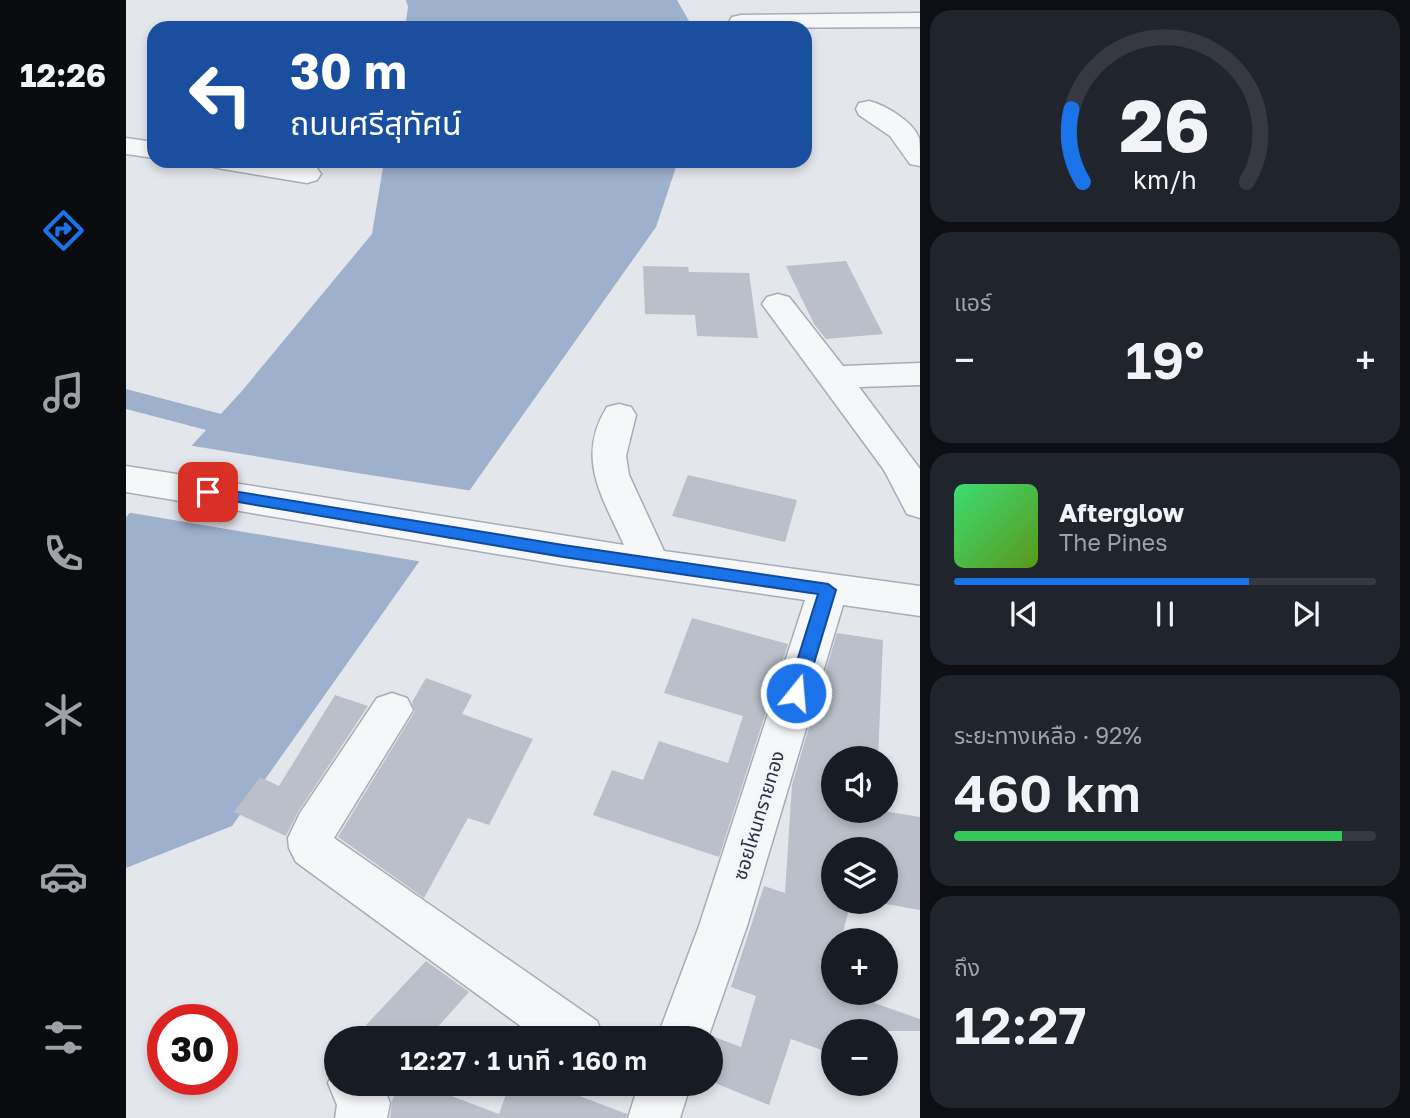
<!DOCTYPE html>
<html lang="th">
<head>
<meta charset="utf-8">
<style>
  :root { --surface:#171b24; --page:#20242c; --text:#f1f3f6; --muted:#9ea1a6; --line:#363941; --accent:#1a73e8 }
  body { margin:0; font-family:"Golos Text","Noto Sans Thai",sans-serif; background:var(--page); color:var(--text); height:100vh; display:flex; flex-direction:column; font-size:26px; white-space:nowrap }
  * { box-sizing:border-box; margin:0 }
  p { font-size:23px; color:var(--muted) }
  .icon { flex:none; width:38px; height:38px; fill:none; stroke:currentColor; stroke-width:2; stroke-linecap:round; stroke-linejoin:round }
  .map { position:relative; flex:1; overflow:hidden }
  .side { display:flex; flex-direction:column; gap:10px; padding:10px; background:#0d0f14; width:490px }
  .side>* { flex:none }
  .top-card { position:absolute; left:21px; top:21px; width:665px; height:147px; border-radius:21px; box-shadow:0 4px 10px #0003; background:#1a4fa0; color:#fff; overflow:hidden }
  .tools { position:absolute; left:695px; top:746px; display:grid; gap:14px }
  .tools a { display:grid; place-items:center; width:77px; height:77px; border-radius:50%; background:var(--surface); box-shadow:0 4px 10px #0003; font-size:35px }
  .speed { position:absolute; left:21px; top:1004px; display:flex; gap:14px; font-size:35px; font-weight:700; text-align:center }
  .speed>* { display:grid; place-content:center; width:91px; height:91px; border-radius:50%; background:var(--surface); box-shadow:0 4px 10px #0003; line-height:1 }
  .speed .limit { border:10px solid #d22; background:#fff; color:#111 }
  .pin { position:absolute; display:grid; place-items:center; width:60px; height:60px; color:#fff; margin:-30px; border-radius:14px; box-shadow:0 4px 10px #0006 }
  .me { position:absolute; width:77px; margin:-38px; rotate:17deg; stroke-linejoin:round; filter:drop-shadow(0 0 5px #0008) }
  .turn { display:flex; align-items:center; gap:24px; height:147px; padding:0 28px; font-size:32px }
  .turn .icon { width:91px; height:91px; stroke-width:2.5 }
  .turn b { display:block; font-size:49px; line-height:60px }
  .big { font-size:52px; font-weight:600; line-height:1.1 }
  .side .widget { flex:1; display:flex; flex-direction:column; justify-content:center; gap:10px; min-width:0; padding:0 24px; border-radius:21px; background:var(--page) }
  .side .dial { align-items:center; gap:0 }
  .dial svg { height:182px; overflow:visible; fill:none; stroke:var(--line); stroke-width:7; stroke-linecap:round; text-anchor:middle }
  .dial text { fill:var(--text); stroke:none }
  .song { display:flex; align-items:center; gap:21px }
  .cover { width:84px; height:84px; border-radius:10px; background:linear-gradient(135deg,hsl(140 70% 55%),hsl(90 70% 35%)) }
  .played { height:7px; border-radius:4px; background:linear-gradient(90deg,var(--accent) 70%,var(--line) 70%) }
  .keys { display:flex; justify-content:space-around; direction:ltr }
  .heat { display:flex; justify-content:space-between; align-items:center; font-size:38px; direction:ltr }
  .charge { height:10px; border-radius:5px; background:linear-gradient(90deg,#34c759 92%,var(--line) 0) }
  .trip { position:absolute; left:198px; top:1026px; width:399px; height:70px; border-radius:35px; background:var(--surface); box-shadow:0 4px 10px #0003; font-weight:600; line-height:70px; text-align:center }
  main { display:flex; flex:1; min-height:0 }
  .dock { display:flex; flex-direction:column; width:126px; justify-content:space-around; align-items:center; background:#090b0e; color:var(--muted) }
  .dock .icon { width:49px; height:49px }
  .dock .current { color:var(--accent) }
  .dock b { font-size:32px; color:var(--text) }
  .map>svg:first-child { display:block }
</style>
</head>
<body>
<main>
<nav class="dock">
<b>12:26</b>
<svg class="icon current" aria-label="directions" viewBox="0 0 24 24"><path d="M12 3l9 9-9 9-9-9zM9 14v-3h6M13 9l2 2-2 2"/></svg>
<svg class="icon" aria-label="music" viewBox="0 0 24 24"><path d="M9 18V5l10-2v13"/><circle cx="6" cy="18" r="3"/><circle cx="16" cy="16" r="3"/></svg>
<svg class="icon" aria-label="phone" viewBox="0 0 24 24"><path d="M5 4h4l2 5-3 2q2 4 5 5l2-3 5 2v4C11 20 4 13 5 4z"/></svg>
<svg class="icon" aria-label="climate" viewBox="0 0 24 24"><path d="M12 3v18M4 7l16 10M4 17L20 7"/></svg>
<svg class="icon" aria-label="car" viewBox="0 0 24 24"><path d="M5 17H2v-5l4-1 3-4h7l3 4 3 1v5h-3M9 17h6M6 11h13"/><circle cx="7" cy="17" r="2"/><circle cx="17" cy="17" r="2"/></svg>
<svg class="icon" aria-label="filters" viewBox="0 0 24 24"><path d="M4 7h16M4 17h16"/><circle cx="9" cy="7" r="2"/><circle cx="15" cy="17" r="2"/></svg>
</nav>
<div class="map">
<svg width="794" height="1118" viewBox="0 0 794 1118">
  <rect width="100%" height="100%" fill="#e3e6eb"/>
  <!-- water -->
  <path fill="#9eb1cc" d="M280 0H551L567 28H279L282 7Z
    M258 161H552L530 227 106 826 0 868V517L115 392 246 234Z"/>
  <!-- pier -->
  <path fill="#e3e6eb" d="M61 445 231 473 347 491 297 562 0 512Z"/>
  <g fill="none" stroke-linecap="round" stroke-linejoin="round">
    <!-- canal -->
    <path fill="#9eb1cc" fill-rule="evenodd" d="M0 389 99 415 103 422 99 429 88 432 0 409Z"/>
  </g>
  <!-- building -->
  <path fill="#babfc9" d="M720 261 757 334 700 339 688 324 660 266Z
    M517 266 562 267 563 272 623 273 632 338 571 336 569 315 519 314Z
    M562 475 671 500 659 542 546 516Z
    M566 618 662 644 593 857 467 815 486 770 517 780 533 741 602 763 617 716 538 693Z
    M711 633 757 640 752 758H707V810H752L794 817V910L760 904V849H707V901H725L715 940H707V992H717L794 1019V1031H707V1054L665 1039 643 1105 584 1081V1039L586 1036 615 1047 630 996 605 987 638 886 659 893 666 785Z
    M300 678 346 695 336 714 407 739 363 825 342 818 298 898 212 837 289 711 286 702Z
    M209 695 242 706 172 812 160 836 108 812 134 777 153 786Z
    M300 961 343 992 302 1038H228Z
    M274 1083H291L373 1114 384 1083H419L501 1114 500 1118H264L266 1101Z"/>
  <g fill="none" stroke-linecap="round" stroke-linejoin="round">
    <!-- minor casing -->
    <g stroke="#a8acb6" stroke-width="3">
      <path id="minor" d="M794 13V27L609 28 603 22 606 17 615 15Z
        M743 101C759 105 787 121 793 138 794 145 794 158 794 166L784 164 764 136 733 115 730 109 733 103Z
        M0 138 28 142V158L0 154Z
        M83 161H152L191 168 195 174 191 180 181 183 97 169 87 167Z
        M652 294 663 297 717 366 794 363V385L733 387 794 469V518L781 514 758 470 636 304 641 297Z
        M493 404 505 407 510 415 500 456 503 475 538 551 794 586V616L717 605 621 926 582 1038H531L573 926 679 600 437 565 0 492V466L498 545C477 498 449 458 481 407Z
        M266 693 281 698 287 710 208 838 471 1021 478 1038H411L170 862 163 848 162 838 174 813 251 698Z
        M210 1065V1083H256L264 1103 261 1118H209L211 1105 202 1083Z
        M513 1083H565L554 1118H502Z"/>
    </g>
    <!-- minor -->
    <use href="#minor" fill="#f6f7f9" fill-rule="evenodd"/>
  </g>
  <!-- route -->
  <path fill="#1a73e8" stroke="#114b97" stroke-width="2" d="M82 487 437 545 702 584 710 590 679 693 676 698H664L661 693 692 594 437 557 77 496 74 492Z"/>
  <g text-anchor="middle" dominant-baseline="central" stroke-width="7" stroke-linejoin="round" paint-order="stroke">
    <!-- street labels -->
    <g font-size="19" fill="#2a3244" stroke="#f3f5f9">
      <text transform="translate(632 815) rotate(-73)">ซอยโหนทรายทอง</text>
    </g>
  </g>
</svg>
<div class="tools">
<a><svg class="icon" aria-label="sound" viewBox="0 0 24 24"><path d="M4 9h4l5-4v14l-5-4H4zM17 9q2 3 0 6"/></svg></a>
<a><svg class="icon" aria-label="layers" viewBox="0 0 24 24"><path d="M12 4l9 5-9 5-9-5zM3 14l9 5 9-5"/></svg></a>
<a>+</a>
<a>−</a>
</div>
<div class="speed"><div class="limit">30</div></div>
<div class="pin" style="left:82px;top:492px;background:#d93025"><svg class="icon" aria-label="arrive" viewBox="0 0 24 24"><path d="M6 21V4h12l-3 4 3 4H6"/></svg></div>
<svg class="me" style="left:670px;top:693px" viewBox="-20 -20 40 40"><circle r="17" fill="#1a73e8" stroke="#fff" stroke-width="3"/><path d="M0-11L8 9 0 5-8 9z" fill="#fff"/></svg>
<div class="trip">12:27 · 1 นาที · 160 m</div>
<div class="top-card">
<div class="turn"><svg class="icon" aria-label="left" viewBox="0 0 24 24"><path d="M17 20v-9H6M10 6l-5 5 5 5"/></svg><div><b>30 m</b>ถนนศรีสุทัศน์</div></div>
</div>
</div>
<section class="side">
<div class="widget dial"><svg viewBox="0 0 100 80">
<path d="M14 69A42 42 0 1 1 86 69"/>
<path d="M14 69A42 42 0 0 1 9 37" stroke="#1a73e8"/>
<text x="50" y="56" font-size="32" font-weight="700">26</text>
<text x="50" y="72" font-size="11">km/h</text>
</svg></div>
<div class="widget"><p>แอร์</p>
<div class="heat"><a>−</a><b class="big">19°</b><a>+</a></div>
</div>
<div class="widget">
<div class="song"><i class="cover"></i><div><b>Afterglow</b><p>The Pines</p></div></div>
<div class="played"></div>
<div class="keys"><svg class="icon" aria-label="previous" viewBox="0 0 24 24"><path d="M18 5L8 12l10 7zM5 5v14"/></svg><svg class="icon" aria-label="pause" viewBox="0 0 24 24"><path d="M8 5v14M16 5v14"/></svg><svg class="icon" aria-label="next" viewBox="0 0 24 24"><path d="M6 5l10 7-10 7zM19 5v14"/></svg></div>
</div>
<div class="widget"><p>ระยะทางเหลือ · 92%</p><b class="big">460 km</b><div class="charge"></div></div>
<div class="widget"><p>ถึง</p><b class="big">12:27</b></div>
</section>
</main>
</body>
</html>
